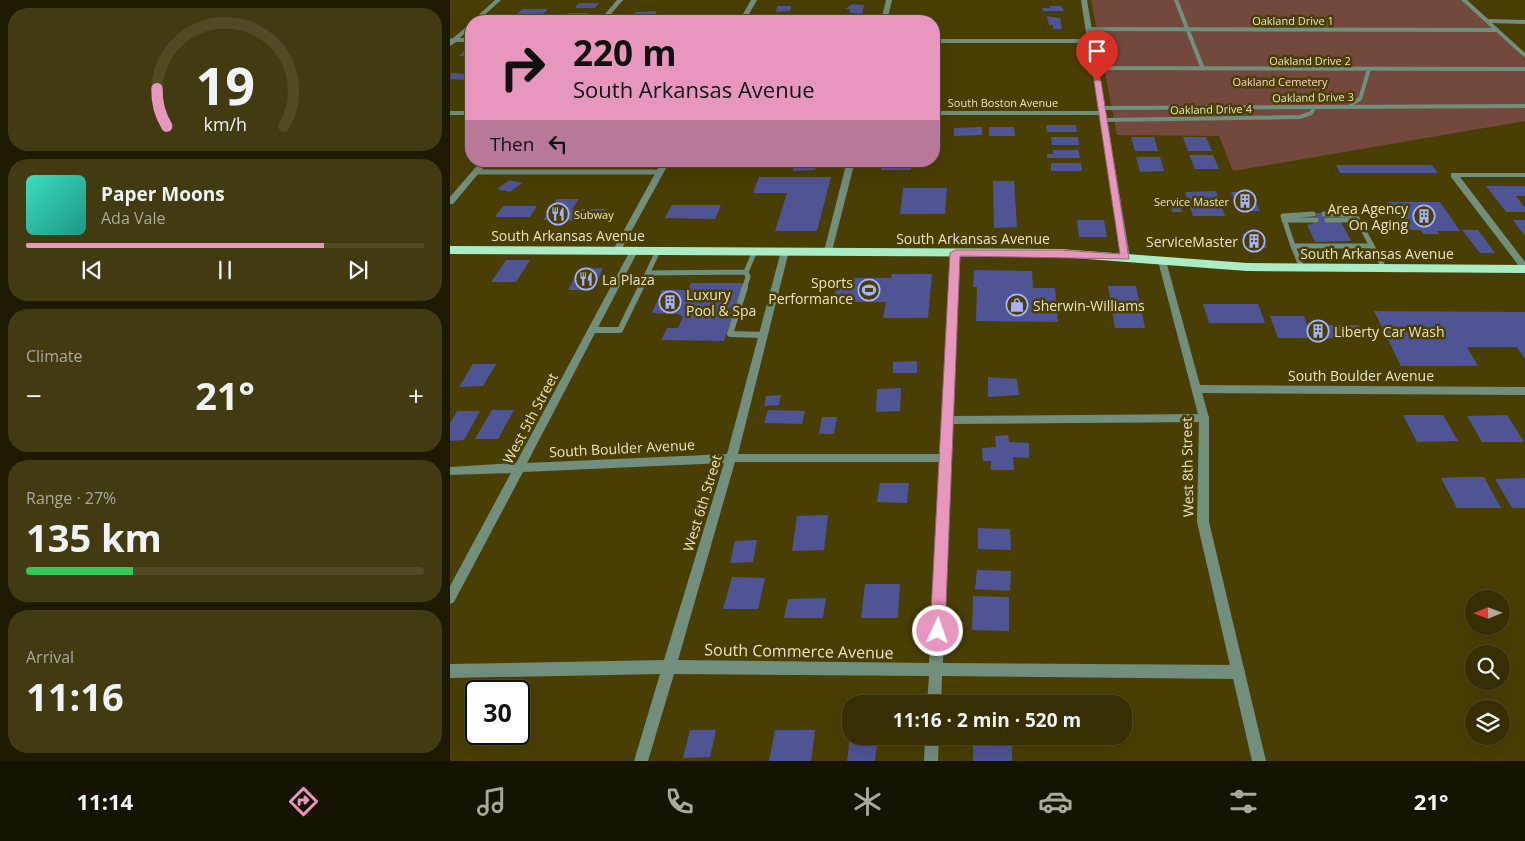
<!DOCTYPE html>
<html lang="en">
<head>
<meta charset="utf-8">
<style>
  :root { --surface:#372f03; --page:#423b12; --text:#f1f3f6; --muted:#aaa99a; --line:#514a25; --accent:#e797bd }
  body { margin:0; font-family:"Open Sans",sans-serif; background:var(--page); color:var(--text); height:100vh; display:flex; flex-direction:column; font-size:19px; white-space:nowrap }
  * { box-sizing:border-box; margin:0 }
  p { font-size:16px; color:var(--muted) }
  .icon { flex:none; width:28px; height:28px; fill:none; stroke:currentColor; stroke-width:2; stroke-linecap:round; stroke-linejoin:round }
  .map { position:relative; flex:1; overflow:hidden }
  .side { display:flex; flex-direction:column; gap:8px; padding:8px; background:#1e1a02; width:450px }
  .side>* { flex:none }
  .guide { position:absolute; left:15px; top:15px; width:475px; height:152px; border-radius:20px; box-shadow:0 5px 20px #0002,0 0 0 1px var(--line); background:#e797bd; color:#111; overflow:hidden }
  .needle { width:32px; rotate:269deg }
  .tools { position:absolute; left:1015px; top:590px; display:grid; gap:10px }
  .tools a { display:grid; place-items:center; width:45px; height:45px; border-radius:50%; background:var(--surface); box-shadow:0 5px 20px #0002,0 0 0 1px var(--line); font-size:25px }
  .speed { position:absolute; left:15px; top:680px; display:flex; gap:10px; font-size:25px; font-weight:700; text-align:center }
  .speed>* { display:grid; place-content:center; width:65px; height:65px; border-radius:50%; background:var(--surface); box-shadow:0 5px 20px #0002,0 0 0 1px var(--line); line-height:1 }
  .speed .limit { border:2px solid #111; border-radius:8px; background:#fff; color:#111 }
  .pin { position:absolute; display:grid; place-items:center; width:42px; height:42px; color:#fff; margin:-51px -21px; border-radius:50% 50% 50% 0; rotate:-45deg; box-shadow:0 0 5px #0007 }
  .pin .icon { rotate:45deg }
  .me { position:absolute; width:55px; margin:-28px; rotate:3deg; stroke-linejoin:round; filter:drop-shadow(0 0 4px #0008) }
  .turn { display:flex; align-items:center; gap:18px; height:105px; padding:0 25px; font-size:22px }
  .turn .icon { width:65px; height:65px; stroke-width:2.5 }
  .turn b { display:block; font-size:35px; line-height:42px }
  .then { display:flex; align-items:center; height:48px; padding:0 25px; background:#0003; gap:10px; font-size:19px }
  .big { font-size:38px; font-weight:700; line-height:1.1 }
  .side .card { flex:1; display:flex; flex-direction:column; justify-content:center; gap:8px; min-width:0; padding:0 18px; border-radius:20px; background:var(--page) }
  .side .dial { align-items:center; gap:0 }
  .dial svg { height:130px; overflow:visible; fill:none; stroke:var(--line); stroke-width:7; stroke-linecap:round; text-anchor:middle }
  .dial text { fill:var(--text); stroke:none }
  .song { display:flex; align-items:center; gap:15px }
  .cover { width:60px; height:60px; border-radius:8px; background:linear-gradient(135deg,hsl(170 70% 55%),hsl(170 70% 35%)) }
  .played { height:5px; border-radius:2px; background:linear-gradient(90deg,var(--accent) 75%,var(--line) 75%) }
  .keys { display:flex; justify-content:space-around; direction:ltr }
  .heat { display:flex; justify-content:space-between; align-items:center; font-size:28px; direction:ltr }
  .charge { height:8px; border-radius:4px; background:linear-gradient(90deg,#34c759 27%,var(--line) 0) }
  .trip { position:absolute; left:392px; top:695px; width:290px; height:50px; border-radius:20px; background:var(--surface); box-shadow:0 5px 20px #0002,0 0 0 1px var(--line); font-weight:700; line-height:50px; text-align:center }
  .dock { display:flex; height:80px; justify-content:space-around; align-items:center; background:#161301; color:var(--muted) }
  .dock .icon { width:35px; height:35px }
  .dock .selected { color:var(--accent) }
  .dock b { font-size:22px; color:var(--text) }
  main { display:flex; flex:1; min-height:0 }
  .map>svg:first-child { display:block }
</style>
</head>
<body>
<main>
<section class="side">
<div class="card dial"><svg viewBox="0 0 100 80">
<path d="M14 69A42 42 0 1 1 86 69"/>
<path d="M14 69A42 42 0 0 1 8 46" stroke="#e797bd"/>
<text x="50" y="56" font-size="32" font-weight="700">19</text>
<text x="50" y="72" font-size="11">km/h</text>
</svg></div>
<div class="card">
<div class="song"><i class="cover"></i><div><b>Paper Moons</b><p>Ada Vale</p></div></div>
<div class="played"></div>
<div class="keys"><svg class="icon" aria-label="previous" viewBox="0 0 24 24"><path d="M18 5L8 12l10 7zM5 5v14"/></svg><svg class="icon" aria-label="pause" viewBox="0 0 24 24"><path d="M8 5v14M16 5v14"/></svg><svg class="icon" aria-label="next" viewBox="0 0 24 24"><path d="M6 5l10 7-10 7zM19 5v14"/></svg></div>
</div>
<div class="card"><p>Climate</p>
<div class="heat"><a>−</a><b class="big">21°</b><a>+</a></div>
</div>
<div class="card"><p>Range · 27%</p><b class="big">135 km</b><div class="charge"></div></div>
<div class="card"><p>Arrival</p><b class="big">11:16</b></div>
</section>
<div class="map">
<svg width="1075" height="761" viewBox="0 0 1075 761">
  <rect width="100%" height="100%" fill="#493f04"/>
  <!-- green -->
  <path fill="#72493c" d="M641 0H1011L1047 30 1075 59V121L783 171 769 136 667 135Z"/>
  <!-- building -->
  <path fill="#4f5494" d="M129 3H149L145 8H125Z
    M402 4 414 5 412 14 400 13 399 9H396Z
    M327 6H341L340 11 326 12Z
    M600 6H611L614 11H593L592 8H600Z
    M72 9H98L87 21H60Z
    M207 11 204 16H183L186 12Z
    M118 13H138L132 20H111Z
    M242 15H254L252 19H261L260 21H239Z
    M597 16 610 18 612 29H603V25H599Z
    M17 48H21V56H9Z
    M1 73 21 74V80L0 79Z
    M596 125H626L627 132H597Z
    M532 127V135L504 136V128Z
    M539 127H564L565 136H539Z
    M601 137H628L629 145H602Z
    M681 137H704L708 151H685Z
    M733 137H756L762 151H738Z
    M603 150H628L630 158H597V154H603Z
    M739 155H763L769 169H745Z
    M686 157H710L714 171 690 172Z
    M345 161H367L365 170 343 171Z
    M432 163H462L461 170H431Z
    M601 163H631L632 171H601Z
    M886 165H982L988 173H890Z
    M309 177H381L367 231H325L337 193H303Z
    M59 180 72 183 60 192 47 189Z
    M543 181H564L567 227 544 228Z
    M1036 186H1075V196H1066L1075 208V212H1056Z
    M453 188H497L495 214H450Z
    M766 191 775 216H743L735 192Z
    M801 191 810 211H789L781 192Z
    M719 198H728L732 212H722Z
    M107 199H129L122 209H156L149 221 93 220Z
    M938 202H990L1010 231H987L989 234H973L971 230H956Z
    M222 205H271L265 219 215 218Z
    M53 206H87L80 217H45Z
    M863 213H873L878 222H891L901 241 865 242 857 225 868 222Z
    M627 220H654L657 237H629Z
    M1063 220H1075V236Z
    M1012 230H1028L1045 253H1030Z
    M811 233 817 248H798L792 234Z
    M56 260H80L66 282H41Z
    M153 268 143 290H118L129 269Z
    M524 270 582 271 583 288H605L608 322 526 321 527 287H523Z
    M442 274H482L478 318H433L436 302H383L388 278H441Z
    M241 283H295L274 341 211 340 217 328H228L233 317 228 314 202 313 212 290H238Z
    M658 286H686L695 328H665Z
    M753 304H808L815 323H759Z
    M924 311 1075 312V359L1067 347H1017L1028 366H951Z
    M820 316H854L857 325H908L915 338H828Z
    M467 361V373H443V362Z
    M23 364H46L33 386 9 387Z
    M538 377 567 379 569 395 538 397Z
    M451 388 450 411 426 412 427 389Z
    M331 395 329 405 314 406 316 396Z
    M42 410H64L48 439H25Z
    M318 410 355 411 352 424 314 423Z
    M7 411H30L14 440 0 441V423Z
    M953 415H993L1008 441 967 442Z
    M1057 415 1074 442H1032L1017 416Z
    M372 417H387L384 434H369Z
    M558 435 559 442 579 443V458L563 457 564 470H541V461H533L532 448 546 447 545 436Z
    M1012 477H1034L1051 508H1007L991 478Z
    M1075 478V508H1062L1045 479Z
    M430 483H459L457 503 427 502Z
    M378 515 374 550 342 551 347 516Z
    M528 528 560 529 561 550 528 549Z
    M307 540 303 562 280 563 285 541Z
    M527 570 561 571 560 591 525 589Z
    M282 577 315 578 308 609H273Z
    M415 584H450L448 618H411Z
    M523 596 559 597V631L522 630Z
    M376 598 373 618H334L338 599Z
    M240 730H266L260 757 233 758Z
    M325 730H365L361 761H319Z
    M400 736H428L425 761H397Z
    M523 736H562V761H523Z"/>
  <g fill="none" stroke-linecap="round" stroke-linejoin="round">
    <!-- service-far2 -->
    <path stroke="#728e7d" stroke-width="4" d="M726 0 753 69
      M638 29 1047 30
      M645 68 1075 69
      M901 104 910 99 919 69
      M652 108 1075 106
      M654 120 850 117 861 113 865 107"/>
    <!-- service-far1 -->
    <path stroke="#728e7d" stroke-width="5" d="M25 172H210
      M874 214 905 215 922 246
      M834 220H866
      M877 220H908
      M843 246 833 216 863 214
      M852 268 843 246H922L934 268
      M198 273 296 272 305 251
      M190 289 208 251
      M294 289 298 277 296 272"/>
    <!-- service -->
    <path stroke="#728e7d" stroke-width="6" d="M295 287 280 334 313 335
      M142 330H170L191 287"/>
    <!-- minor -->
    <path fill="#728e7d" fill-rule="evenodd" d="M45 0H51L28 21H22Z
      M301 0H307L295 21H289Z
      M436 0H442L437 21H431Z
      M631 0H637L680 257 676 260 672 257 649 115H484V111H649L638 43H484V39H637Z
      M1011 0H1017L1038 19 1075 20V24L1042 23 1075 53V58Z
      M21 23V28L10 38H21V42H6L0 46V39L3 38Z
      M0 111H21V115H0Z
      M212 161H220L171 250 167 253 164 252 163 250Z
      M397 161H405L382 251 378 254 374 251Z
      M1001 173H1075V177H1010L1075 262V271L1072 270 1001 177Z
      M184 248 188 251 77 463 277 454 331 251 335 248 339 251 288 454H490L501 253 502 251H508L509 253 503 416 754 414 758 415 759 418 758 421 754 422 502 424 493 663 788 665 793 667 795 672 793 677 788 679 492 676 491 704H477L479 676 224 674 198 761H184L210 674 0 678V664L214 660 274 463 73 472 4 602 0 604V586L61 473 0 475V467L66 463 180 251ZM285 462H490L479 663 228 660Z
      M747 385 1075 387V395L747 393 742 389Z
      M475 736H489L488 761H474Z"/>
    <!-- tertiary -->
    <path fill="#728e7d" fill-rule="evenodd" d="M167 0H173L155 21H149Z
      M31 161H39L3 204H0V197Z
      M712 258 716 261 759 418V522L816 761H802L747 522 749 418 708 261Z"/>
    <!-- trunk -->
    <path fill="#aaecc4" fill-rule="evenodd" d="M0 246 610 249 797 263 1075 265V273L797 271 610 257 0 254Z"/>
  </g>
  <!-- route -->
  <path fill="#e797bd" stroke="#96627b" d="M647 79 651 81 679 259 510 256 495 631 493 636 488 638 483 636 480 631 500 253 505 250H610L670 254 644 81Z"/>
  <!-- icons -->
  <defs>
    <g id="building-ring" transform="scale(1.125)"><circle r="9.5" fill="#493f04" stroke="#a7b1fc" stroke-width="1.5"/><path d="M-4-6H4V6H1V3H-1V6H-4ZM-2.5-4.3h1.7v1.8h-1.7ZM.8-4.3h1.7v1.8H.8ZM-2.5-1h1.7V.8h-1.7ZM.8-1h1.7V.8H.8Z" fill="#a7b1fc"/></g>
    <g id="restaurant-ring" transform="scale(1.125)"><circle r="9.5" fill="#493f04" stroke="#a7b1fc" stroke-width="1.5"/><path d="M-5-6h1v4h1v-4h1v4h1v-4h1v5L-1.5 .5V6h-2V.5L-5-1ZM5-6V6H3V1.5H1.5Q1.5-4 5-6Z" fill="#a7b1fc"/></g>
    <g id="stadium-ring" transform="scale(1.125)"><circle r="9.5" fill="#493f04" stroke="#a7b1fc" stroke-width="1.5"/><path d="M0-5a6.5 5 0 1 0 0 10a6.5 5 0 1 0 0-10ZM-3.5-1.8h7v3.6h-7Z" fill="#a7b1fc"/></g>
    <g id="shop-ring" transform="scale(1.125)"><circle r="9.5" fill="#493f04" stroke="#a7b1fc" stroke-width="1.5"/><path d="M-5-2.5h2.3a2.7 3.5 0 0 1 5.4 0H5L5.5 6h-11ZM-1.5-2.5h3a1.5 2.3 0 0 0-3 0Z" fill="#a7b1fc"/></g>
  </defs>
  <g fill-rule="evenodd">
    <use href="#building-ring" x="795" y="201"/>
    <use href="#restaurant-ring" x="108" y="214"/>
    <use href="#building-ring" x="974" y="216"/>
    <use href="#building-ring" x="804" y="241"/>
    <use href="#restaurant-ring" x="136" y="279"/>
    <use href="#stadium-ring" x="419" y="290"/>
    <use href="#building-ring" x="220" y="302"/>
    <use href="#shop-ring" x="567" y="305"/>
    <use href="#building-ring" x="868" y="331"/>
  </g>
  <g text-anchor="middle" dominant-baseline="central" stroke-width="5" stroke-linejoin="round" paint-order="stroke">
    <!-- far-street labels -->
    <g font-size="11" fill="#eae3c0" stroke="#493f04">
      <text x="843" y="20">Oakland Drive 1</text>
      <text x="860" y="60">Oakland Drive 2</text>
      <text transform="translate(863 97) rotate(-1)">Oakland Drive 3</text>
      <text x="553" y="102">South Boston Avenue</text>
      <text transform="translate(761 109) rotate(-1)">Oakland Drive 4</text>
    </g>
    <!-- far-park labels -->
    <g font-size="11" fill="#fed2c4" stroke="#493f04">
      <text x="830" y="81">Oakland Cemetery</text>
    </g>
    <!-- far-poi labels -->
    <g font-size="11" fill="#eae3c0" stroke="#493f04" text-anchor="end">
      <text x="779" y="201">Service Master</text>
      <text x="124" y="214" text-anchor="start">Subway</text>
    </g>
    <!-- poi labels -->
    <g font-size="14" fill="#eae3c0" stroke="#493f04" text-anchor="start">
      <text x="958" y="208" text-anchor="end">Area Agency<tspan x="958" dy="16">On Aging</tspan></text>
      <text x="788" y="241" text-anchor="end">ServiceMaster</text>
      <text x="152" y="279">La Plaza</text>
      <text x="403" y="282" text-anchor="end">Sports<tspan x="403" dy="16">Performance</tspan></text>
      <text x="236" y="294">Luxury<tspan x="236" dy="16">Pool &amp; Spa</tspan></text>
      <text x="583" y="305">Sherwin-Williams</text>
      <text x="884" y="331">Liberty Car Wash</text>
    </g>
    <!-- street labels -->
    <g font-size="14" fill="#eae3c0" stroke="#493f04">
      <text x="118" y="235">South Arkansas Avenue</text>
      <text x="523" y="238">South Arkansas Avenue</text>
      <text x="927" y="253">South Arkansas Avenue</text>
      <text x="911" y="375">South Boulder Avenue</text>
      <text transform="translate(80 418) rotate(-62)">West 5th Street</text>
      <text transform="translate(172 448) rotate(-3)">South Boulder Avenue</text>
      <text transform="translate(737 467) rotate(-91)">West 8th Street</text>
      <text transform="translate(252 503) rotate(-73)">West 6th Street</text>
    </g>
    <!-- near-street labels -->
    <g font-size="16" fill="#eae3c0" stroke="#493f04">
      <text transform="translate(349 651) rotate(1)">South Commerce Avenue</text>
    </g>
  </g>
</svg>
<div class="tools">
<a><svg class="needle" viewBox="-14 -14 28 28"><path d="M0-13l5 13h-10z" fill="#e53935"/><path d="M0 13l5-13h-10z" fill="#aaa99a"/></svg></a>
<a><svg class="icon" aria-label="search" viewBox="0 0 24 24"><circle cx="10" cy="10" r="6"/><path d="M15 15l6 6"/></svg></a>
<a><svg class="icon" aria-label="layers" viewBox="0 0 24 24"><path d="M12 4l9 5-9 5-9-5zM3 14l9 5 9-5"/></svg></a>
</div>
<div class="speed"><div class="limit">30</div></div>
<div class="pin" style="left:647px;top:81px;background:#d93025"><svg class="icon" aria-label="arrive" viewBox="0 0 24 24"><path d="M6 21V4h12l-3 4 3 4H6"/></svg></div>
<svg class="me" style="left:488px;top:631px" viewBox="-20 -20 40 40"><circle r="17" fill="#e797bd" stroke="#fff" stroke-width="3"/><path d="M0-11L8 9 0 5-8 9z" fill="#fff"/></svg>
<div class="trip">11:16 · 2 min · 520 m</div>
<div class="guide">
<div class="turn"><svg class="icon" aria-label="right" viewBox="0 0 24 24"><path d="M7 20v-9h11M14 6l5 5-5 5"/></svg><div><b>220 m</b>South Arkansas Avenue</div></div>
<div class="then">Then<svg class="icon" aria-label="left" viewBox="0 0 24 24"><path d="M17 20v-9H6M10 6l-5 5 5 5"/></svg></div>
</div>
</div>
</main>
<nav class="dock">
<b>11:14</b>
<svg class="icon selected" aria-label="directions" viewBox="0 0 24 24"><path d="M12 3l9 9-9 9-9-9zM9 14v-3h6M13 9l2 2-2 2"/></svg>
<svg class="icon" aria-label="music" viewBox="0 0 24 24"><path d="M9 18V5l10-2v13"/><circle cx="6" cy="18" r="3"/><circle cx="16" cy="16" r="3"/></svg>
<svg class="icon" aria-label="phone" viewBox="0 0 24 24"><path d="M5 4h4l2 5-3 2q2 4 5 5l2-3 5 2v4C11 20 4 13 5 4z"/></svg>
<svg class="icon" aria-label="climate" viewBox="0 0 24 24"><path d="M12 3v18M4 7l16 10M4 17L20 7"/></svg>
<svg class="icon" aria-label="car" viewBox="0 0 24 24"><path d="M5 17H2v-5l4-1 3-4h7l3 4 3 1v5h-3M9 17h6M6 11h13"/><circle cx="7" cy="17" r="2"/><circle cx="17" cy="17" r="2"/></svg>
<svg class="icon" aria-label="filters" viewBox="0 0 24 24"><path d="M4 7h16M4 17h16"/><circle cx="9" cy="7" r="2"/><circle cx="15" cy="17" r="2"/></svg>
<b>21°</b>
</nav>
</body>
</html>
